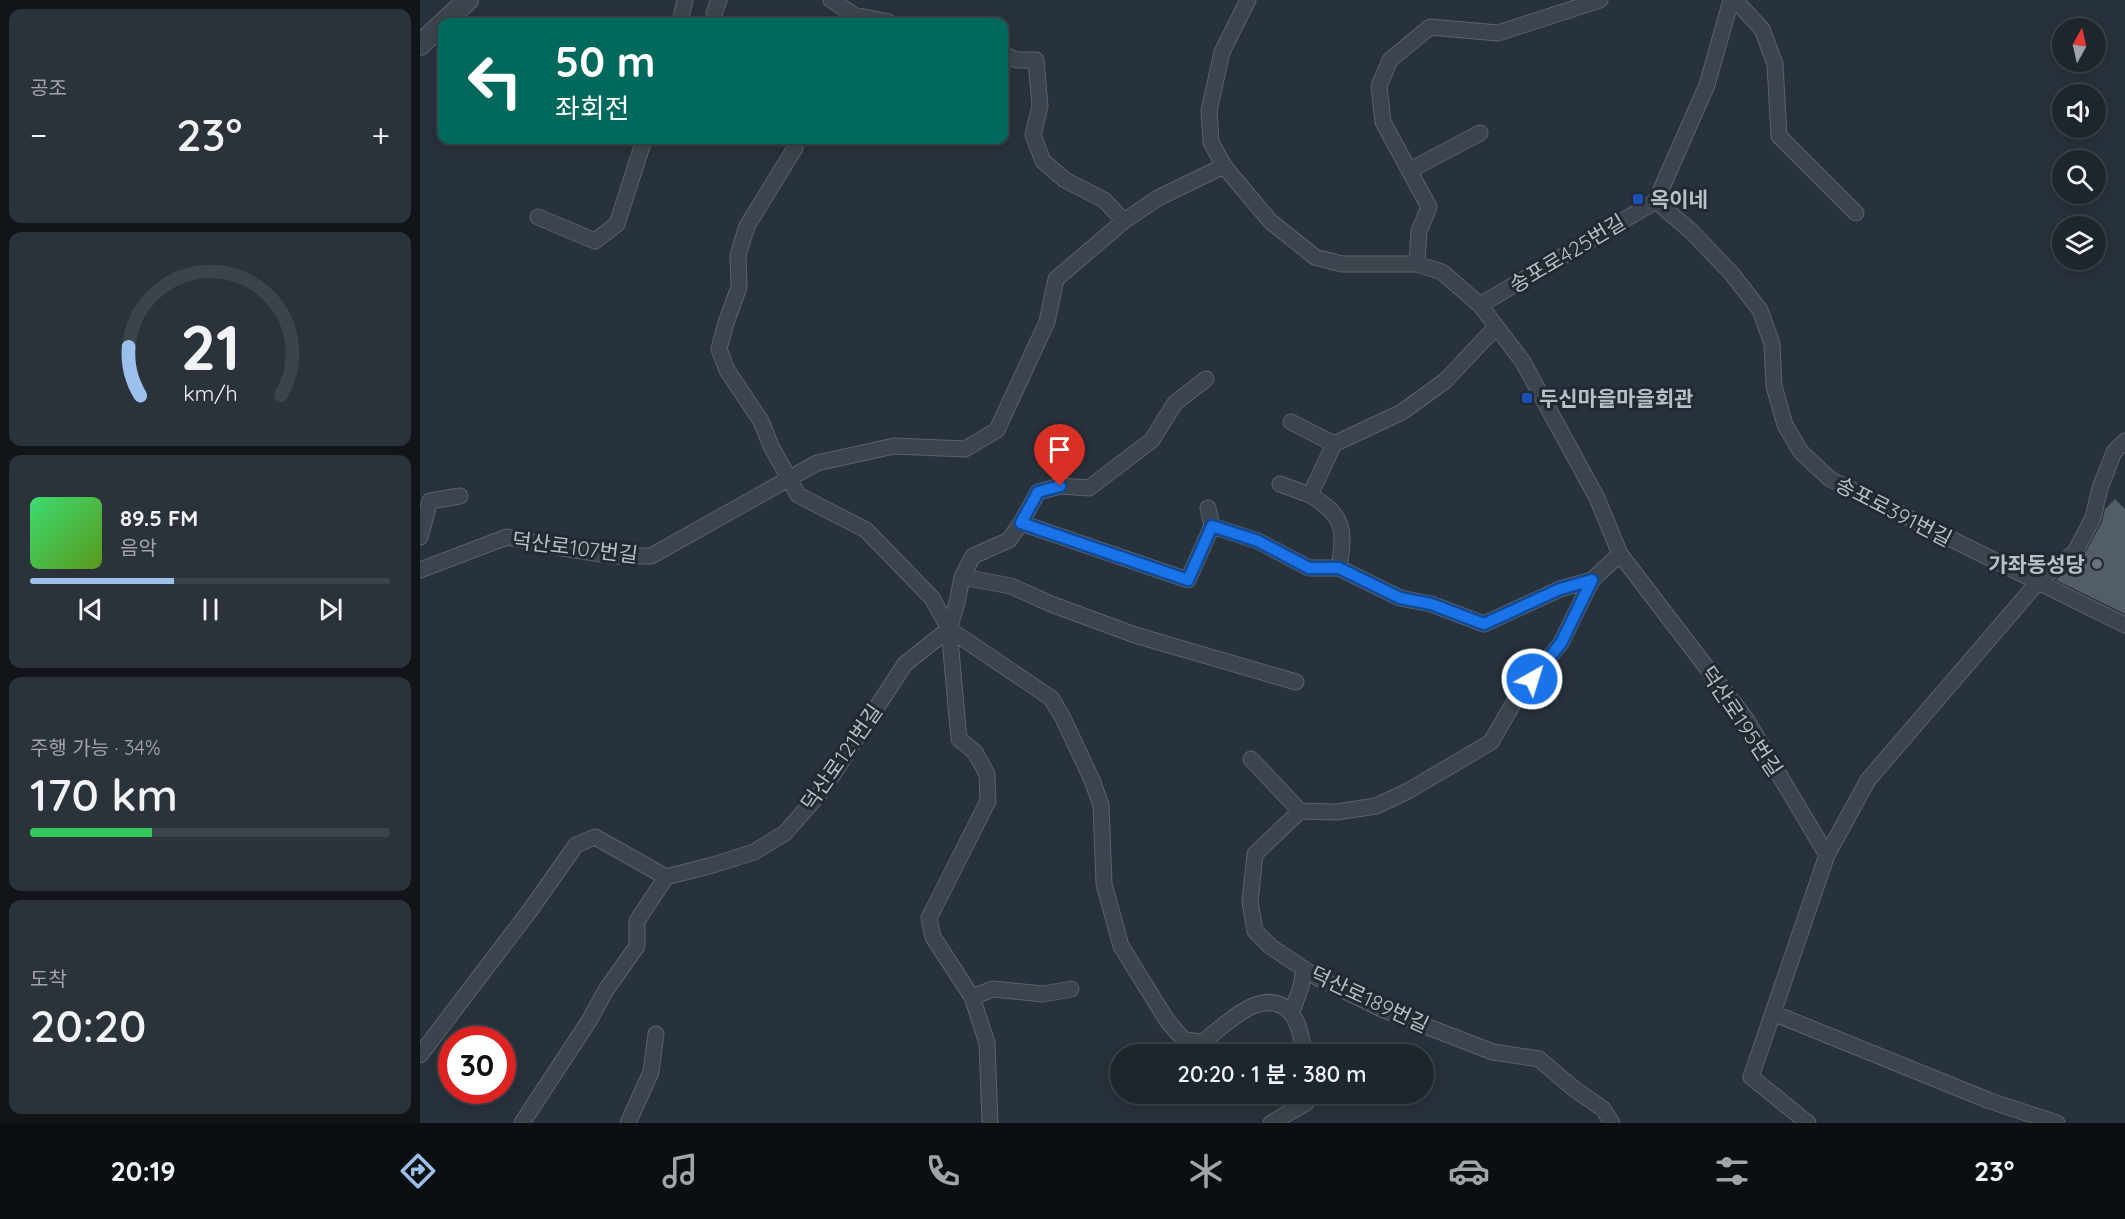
<!DOCTYPE html>
<html lang="ko">
<head>
<meta charset="utf-8">
<style>
  :root { --surface:#1e262d; --page:#2b3239; --text:#f1f3f6; --muted:#a1a5aa; --line:#3c4349; --accent:#9ac0eb }
  body { margin:0; font-family:Quicksand,"Noto Sans KR",sans-serif; background:var(--page); color:var(--text); height:100vh; display:flex; flex-direction:column; font-size:22px; white-space:nowrap }
  * { box-sizing:border-box; margin:0 }
  p { font-size:20px; color:var(--muted) }
  .icon { flex:none; width:33px; height:33px; fill:none; stroke:currentColor; stroke-width:2; stroke-linecap:round; stroke-linejoin:round }
  .map { position:relative; flex:1; overflow:hidden }
  .sheet { display:flex; flex-direction:column; gap:9px; padding:9px; background:#101519; width:420px }
  .sheet>* { flex:none }
  .banner { position:absolute; left:18px; top:18px; width:570px; height:126px; border-radius:12px; box-shadow:0 3px 15px #0003,0 0 0 2px var(--line); background:#00695c; color:#fff; overflow:hidden }
  .needle { width:39px; rotate:8deg }
  .tools { position:absolute; left:1632px; top:18px; display:grid; gap:12px }
  .tools a { display:grid; place-items:center; width:54px; height:54px; border-radius:50%; background:var(--surface); box-shadow:0 3px 15px #0003,0 0 0 2px var(--line); font-size:30px }
  .speed { position:absolute; left:18px; top:1026px; display:flex; gap:12px; font-size:30px; font-weight:700; text-align:center }
  .speed>* { display:grid; place-content:center; width:78px; height:78px; border-radius:50%; background:var(--surface); box-shadow:0 3px 15px #0003,0 0 0 2px var(--line); line-height:1 }
  .speed .limit { border:9px solid #d22; background:#fff; color:#111 }
  .pin { position:absolute; display:grid; place-items:center; width:51px; height:51px; color:#fff; margin:-62px -26px; border-radius:50% 50% 50% 0; rotate:-45deg; box-shadow:0 0 6px #0007 }
  .pin .icon { rotate:45deg }
  .me { position:absolute; width:66px; margin:-33px; rotate:39deg; stroke-linejoin:round; filter:drop-shadow(0 0 4px #0008) }
  .turn { display:flex; align-items:center; gap:21px; height:126px; padding:0 18px; font-size:27px }
  .turn .icon { width:78px; height:78px; stroke-width:2.5 }
  .turn b { display:block; font-size:42px; line-height:51px }
  .big { font-size:45px; font-weight:600; line-height:1.1 }
  .sheet .tile { flex:1; display:flex; flex-direction:column; justify-content:center; gap:9px; min-width:0; padding:0 21px; border-radius:12px; background:var(--page) }
  .sheet .dial { align-items:center; gap:0 }
  .dial svg { height:156px; overflow:visible; fill:none; stroke:var(--line); stroke-width:7; stroke-linecap:round; text-anchor:middle }
  .dial text { fill:var(--text); stroke:none }
  .song { display:flex; align-items:center; gap:18px }
  .cover { width:72px; height:72px; border-radius:9px; background:linear-gradient(135deg,hsl(140 70% 55%),hsl(90 70% 35%)) }
  .played { height:6px; border-radius:3px; background:linear-gradient(90deg,var(--accent) 40%,var(--line) 40%) }
  .keys { display:flex; justify-content:space-around; direction:ltr }
  .heat { display:flex; justify-content:space-between; align-items:center; font-size:33px; direction:ltr }
  .charge { height:9px; border-radius:4px; background:linear-gradient(90deg,#34c759 34%,var(--line) 0) }
  .trip { position:absolute; left:690px; top:1044px; width:324px; height:60px; border-radius:30px; background:var(--surface); box-shadow:0 3px 15px #0003,0 0 0 2px var(--line); font-weight:600; line-height:60px; text-align:center }
  .menu { display:flex; height:96px; justify-content:space-around; align-items:center; background:#0c0f12; color:var(--muted) }
  .menu .icon { width:42px; height:42px }
  .menu .on { color:var(--accent) }
  .menu b { font-size:27px; color:var(--text) }
  main { display:flex; flex:1; min-height:0 }
  .map>svg:first-child { display:block }
</style>
</head>
<body>
<main>
<section class="sheet">
<div class="tile"><p>공조</p>
<div class="heat"><a>−</a><b class="big">23°</b><a>+</a></div>
</div>
<div class="tile dial"><svg viewBox="0 0 100 80">
<path d="M14 69A42 42 0 1 1 86 69"/>
<path d="M14 69A42 42 0 0 1 8 44" stroke="#9ac0eb"/>
<text x="50" y="56" font-size="32" font-weight="700">21</text>
<text x="50" y="72" font-size="11">km/h</text>
</svg></div>
<div class="tile">
<div class="song"><i class="cover"></i><div><b>89.5 FM</b><p>음악</p></div></div>
<div class="played"></div>
<div class="keys"><svg class="icon" aria-label="previous" viewBox="0 0 24 24"><path d="M18 5L8 12l10 7zM5 5v14"/></svg><svg class="icon" aria-label="pause" viewBox="0 0 24 24"><path d="M8 5v14M16 5v14"/></svg><svg class="icon" aria-label="next" viewBox="0 0 24 24"><path d="M6 5l10 7-10 7zM19 5v14"/></svg></div>
</div>
<div class="tile"><p>주행 가능 · 34%</p><b class="big">170 km</b><div class="charge"></div></div>
<div class="tile"><p>도착</p><b class="big">20:20</b></div>
</section>
<div class="map">
<svg width="1705" height="1123" viewBox="0 0 1705 1123">
  <rect width="100%" height="100%" fill="#28323c"/>
  <!-- building -->
  <path fill="#525d67" d="M1695 499 1705 509V614L1636 580 1663 557 1682 522 1685 509Z"/>
  <g fill="none" stroke-linecap="round" stroke-linejoin="round">
    <!-- minor casing -->
    <g stroke="#5a626a" stroke-width="17">
      <path id="minor" d="M411 0 434 15 469 22
        M828 0 802 52 789 111 791 142 804 166 850 221 895 257 922 264H997L1022 272 1060 305 1103 362 1177 498 1200 554 1326 719 1407 855
        M1315 0 1342 29 1355 64 1359 136 1436 213
        M260 22 265 0
        M296 22 294 13 299 0
        M584 55 597 60H616L620 106 613 135 623 161 645 180 684 200 704 221
        M372 140 375 148 327 226 318 255 319 287 306 323 299 349 307 370 341 421 351 446 378 495 446 530 512 598 529 629 539 739 555 752 567 774 568 801 509 918 513 937 552 997 567 1043 570 1123
        M990 170 1060 133
        M1236 201 1272 232 1312 274 1340 310 1352 344 1354 386 1365 425 1381 452 1410 479 1705 625
        M118 217 175 241 197 224 224 140
        M997 264 999 231 1009 207 963 122 959 86 970 60 1010 27 1078 33 1180 0
        M1060 305 1236 201 1287 85 1311 0
        M871 422 914 444
        M860 484 890 495 914 444 982 412 1025 381 1076 327
        M890 495C925 516 925 529 919 568
        M788 508 792 526
        M601 523 768 580 792 526 838 541 889 568H919L980 598 1011 604 1064 624 1140 589 1172 580 1200 554
        M0 537 10 501 40 496
        M0 570 87 537 142 548 195 556H231L397 463 474 446 545 449 577 430 627 322 636 279 704 221 738 198 804 166
        M542 577 591 586 631 604 715 635 876 682
        M1172 580 1141 643 1097 697 1071 742 988 791 956 806 917 812 880 811 835 854 830 902 835 931 851 947 896 977 964 1010 1073 1052 1119 1059 1153 1088 1183 1109 1192 1123
        M529 629 631 698 642 716 672 780 681 805 684 884 701 946 748 1022 764 1040 783 1042C805 1025 845 982 872 1014 880 1025 882 1042 885 1054
        M831 759 880 811
        M552 997 573 989 623 994 651 989
        M1353 1013 1570 1101 1637 1123
        M871 1014 881 987 884 969
        M0 1055 111 909 156 845 175 837 246 877
        M102 1123 169 1021 186 990 217 946V921L246 877 293 865 334 852 365 833 402 791 485 664 529 629 537 603 542 577 553 556 589 540 601 523 618 492 640 486 669 488 732 440 755 403 786 379
        M208 1123 231 1072 236 1034
        M851 1123 886 1103 891 1094
        M1388 1123 1331 1077 1407 855 1448 780 1618 582 1655 552 1673 518 1680 488 1694 452 1705 441"/>
    </g>
    <!-- tertiary casing -->
    <g stroke="#5a626a" stroke-width="22">
      <path id="tertiary" d="M24 22 48 0
        M0 45 22 24"/>
    </g>
    <!-- minor -->
    <use href="#minor" stroke="#3c444d" stroke-width="15"/>
    <!-- tertiary -->
    <use href="#tertiary" stroke="#3c444d" stroke-width="20"/>
  </g>
  <g fill="none" stroke-linecap="round" stroke-linejoin="round">
    <!-- route casing -->
    <g stroke="#114b97" stroke-width="15">
      <path id="route" d="M640 486 618 492 601 523 768 580 792 526 838 541 889 568H919L980 598 1011 604 1064 624 1140 589 1172 580 1141 643 1112 679"/>
    </g>
    <!-- route -->
    <use href="#route" stroke="#1a73e8" stroke-width="10"/>
  </g>
  <!-- markers -->
  <g fill="#1a4fb4" stroke="#212932" stroke-width="2">
    <rect x="1212" y="193" width="12" height="12" rx="3"/>
    <rect x="1101" y="392" width="12" height="12" rx="3"/>
  </g>
  <circle fill="#6b7280" stroke="#212932" stroke-width="2" cx="1677" cy="564" r="6"/>
  <g text-anchor="middle" dominant-baseline="central" stroke-width="6" stroke-linejoin="round" paint-order="stroke">
    <!-- poi labels -->
    <g font-size="21" font-weight="bold" fill="#b8bfc7" stroke="#212932" text-anchor="start">
      <text x="1230" y="199">옥이네</text>
      <text x="1119" y="398">두신마을마을회관</text>
      <text x="1665" y="564" text-anchor="end">가좌동성당</text>
    </g>
    <!-- street labels -->
    <g font-size="21" fill="#b8bfc7" stroke="#212932">
      <text transform="translate(1147 253) rotate(-31)">송포로425번길</text>
      <text transform="translate(1474 511) rotate(27)">송포로391번길</text>
      <text transform="translate(155 547) rotate(7)">덕산로107번길</text>
      <text transform="translate(1322 721) rotate(56)">덕산로195번길</text>
      <text transform="translate(421 757) rotate(-55)">덕산로121번길</text>
      <text transform="translate(950 999) rotate(25)">덕산로189번길</text>
    </g>
  </g>
</svg>
<div class="tools">
<a><svg class="needle" viewBox="-14 -14 28 28"><path d="M0-13l5 13h-10z" fill="#e53935"/><path d="M0 13l5-13h-10z" fill="#a1a5aa"/></svg></a>
<a><svg class="icon" aria-label="sound" viewBox="0 0 24 24"><path d="M4 9h4l5-4v14l-5-4H4zM17 9q2 3 0 6"/></svg></a>
<a><svg class="icon" aria-label="search" viewBox="0 0 24 24"><circle cx="10" cy="10" r="6"/><path d="M15 15l6 6"/></svg></a>
<a><svg class="icon" aria-label="layers" viewBox="0 0 24 24"><path d="M12 4l9 5-9 5-9-5zM3 14l9 5 9-5"/></svg></a>
</div>
<div class="speed"><div class="limit">30</div></div>
<div class="pin" style="left:640px;top:486px;background:#d93025"><svg class="icon" aria-label="arrive" viewBox="0 0 24 24"><path d="M6 21V4h12l-3 4 3 4H6"/></svg></div>
<svg class="me" style="left:1112px;top:679px" viewBox="-20 -20 40 40"><circle r="17" fill="#1a73e8" stroke="#fff" stroke-width="3"/><path d="M0-11L8 9 0 5-8 9z" fill="#fff"/></svg>
<div class="trip">20:20 · 1 분 · 380 m</div>
<div class="banner">
<div class="turn"><svg class="icon" aria-label="left" viewBox="0 0 24 24"><path d="M17 20v-9H6M10 6l-5 5 5 5"/></svg><div><b>50 m</b>좌회전</div></div>
</div>
</div>
</main>
<nav class="menu">
<b>20:19</b>
<svg class="icon on" aria-label="directions" viewBox="0 0 24 24"><path d="M12 3l9 9-9 9-9-9zM9 14v-3h6M13 9l2 2-2 2"/></svg>
<svg class="icon" aria-label="music" viewBox="0 0 24 24"><path d="M9 18V5l10-2v13"/><circle cx="6" cy="18" r="3"/><circle cx="16" cy="16" r="3"/></svg>
<svg class="icon" aria-label="phone" viewBox="0 0 24 24"><path d="M5 4h4l2 5-3 2q2 4 5 5l2-3 5 2v4C11 20 4 13 5 4z"/></svg>
<svg class="icon" aria-label="climate" viewBox="0 0 24 24"><path d="M12 3v18M4 7l16 10M4 17L20 7"/></svg>
<svg class="icon" aria-label="car" viewBox="0 0 24 24"><path d="M5 17H2v-5l4-1 3-4h7l3 4 3 1v5h-3M9 17h6M6 11h13"/><circle cx="7" cy="17" r="2"/><circle cx="17" cy="17" r="2"/></svg>
<svg class="icon" aria-label="filters" viewBox="0 0 24 24"><path d="M4 7h16M4 17h16"/><circle cx="9" cy="7" r="2"/><circle cx="15" cy="17" r="2"/></svg>
<b>23°</b>
</nav>
</body>
</html>
